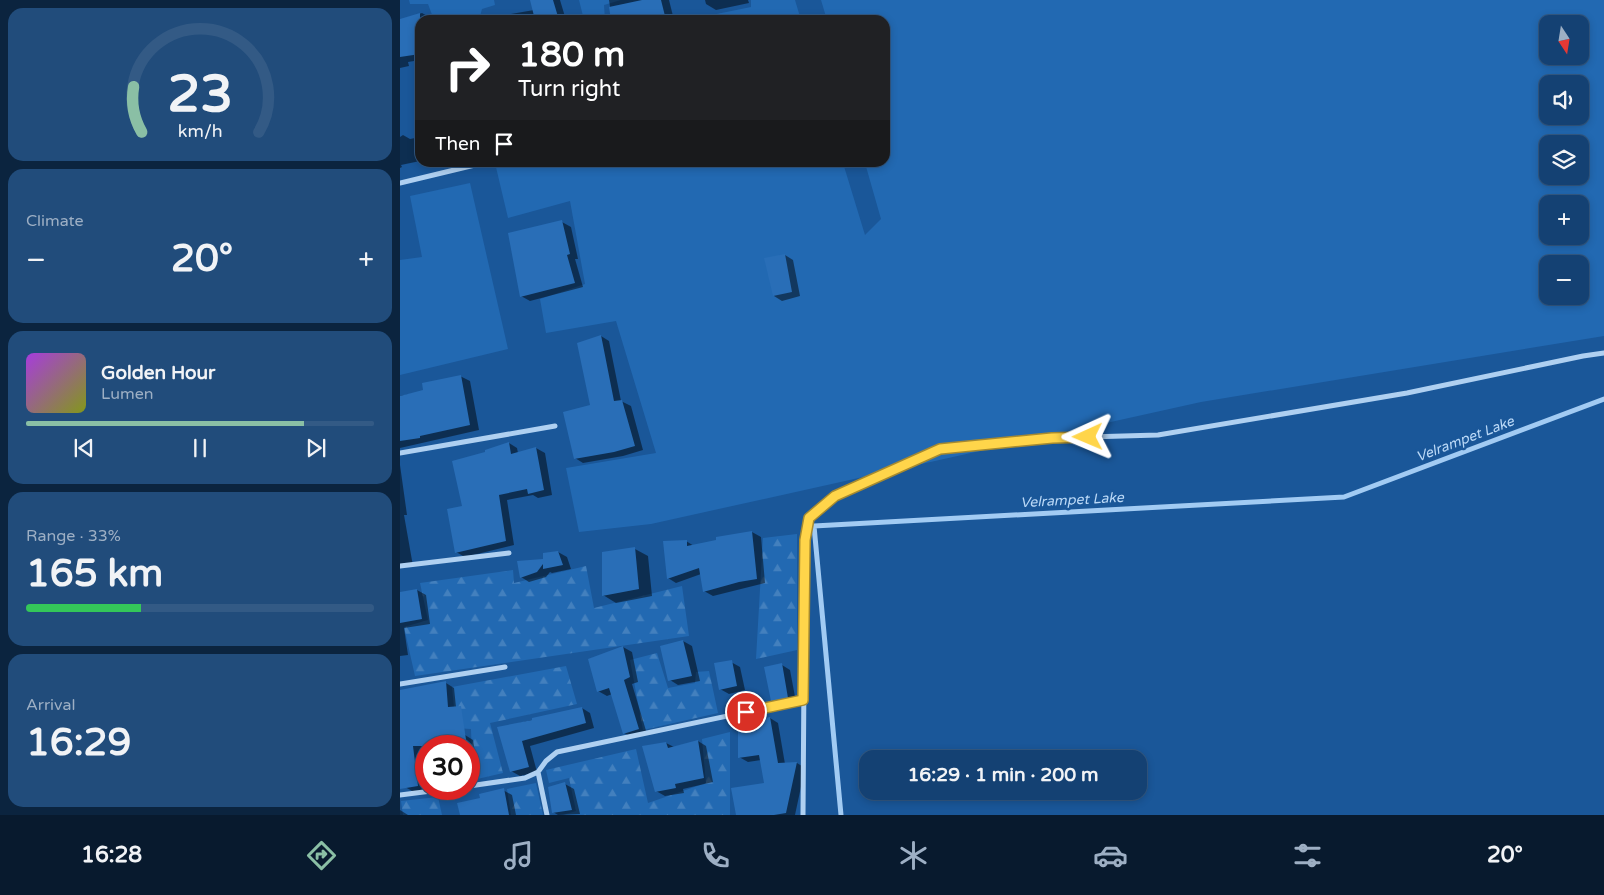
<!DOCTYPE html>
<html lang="en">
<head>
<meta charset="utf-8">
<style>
  :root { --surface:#144173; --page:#214c7b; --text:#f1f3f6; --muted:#9dafc4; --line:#335a85; --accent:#8abfa5 }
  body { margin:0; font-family:"Varela Round",sans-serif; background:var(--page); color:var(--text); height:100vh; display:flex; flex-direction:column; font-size:19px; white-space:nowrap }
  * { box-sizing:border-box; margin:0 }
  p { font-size:16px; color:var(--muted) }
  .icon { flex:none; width:28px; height:28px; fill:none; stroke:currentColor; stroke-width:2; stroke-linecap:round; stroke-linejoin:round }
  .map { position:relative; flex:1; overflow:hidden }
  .side { display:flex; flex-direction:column; gap:8px; padding:8px; background:#0b243f; width:400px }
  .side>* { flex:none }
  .top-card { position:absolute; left:15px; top:15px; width:475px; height:152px; border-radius:15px; box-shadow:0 2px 8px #0003,0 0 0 1px var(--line); background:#202124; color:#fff; overflow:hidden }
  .needle { width:32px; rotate:168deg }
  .buttons { position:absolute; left:1139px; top:15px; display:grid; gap:10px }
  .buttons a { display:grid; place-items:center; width:50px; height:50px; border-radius:10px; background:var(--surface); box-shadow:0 2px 8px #0003,0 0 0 1px var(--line); font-size:25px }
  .speed { position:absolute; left:15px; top:735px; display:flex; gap:10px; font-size:25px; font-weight:700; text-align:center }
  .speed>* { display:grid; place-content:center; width:65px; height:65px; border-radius:50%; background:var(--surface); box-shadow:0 2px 8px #0003,0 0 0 1px var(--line); line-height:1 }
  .speed .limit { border:8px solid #d22; background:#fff; color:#111 }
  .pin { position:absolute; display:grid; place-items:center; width:42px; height:42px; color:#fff; margin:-21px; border:2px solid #fff; border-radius:50%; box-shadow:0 1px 5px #0007 }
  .me { position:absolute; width:55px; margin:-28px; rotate:269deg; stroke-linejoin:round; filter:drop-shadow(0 0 4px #0008) }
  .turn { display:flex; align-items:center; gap:18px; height:105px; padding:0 20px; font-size:22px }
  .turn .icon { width:65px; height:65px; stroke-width:2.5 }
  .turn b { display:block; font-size:35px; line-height:42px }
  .then { display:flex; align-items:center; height:48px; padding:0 20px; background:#0003; gap:10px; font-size:19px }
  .big { font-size:38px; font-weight:800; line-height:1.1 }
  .side .tile { flex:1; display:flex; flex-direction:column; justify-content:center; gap:8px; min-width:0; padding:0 18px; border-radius:15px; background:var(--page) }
  .side .dial { align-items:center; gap:0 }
  .dial svg { height:130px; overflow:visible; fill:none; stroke:var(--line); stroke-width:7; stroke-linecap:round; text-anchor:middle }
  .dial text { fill:var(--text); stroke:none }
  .song { display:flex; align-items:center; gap:15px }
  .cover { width:60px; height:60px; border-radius:8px; background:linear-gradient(135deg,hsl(280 70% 55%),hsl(70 70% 35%)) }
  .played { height:5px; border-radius:2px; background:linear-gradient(90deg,var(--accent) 80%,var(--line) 80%) }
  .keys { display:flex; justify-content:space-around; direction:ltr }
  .heat { display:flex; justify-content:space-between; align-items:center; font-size:28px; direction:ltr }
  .charge { height:8px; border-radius:4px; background:linear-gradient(90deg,#34c759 33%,var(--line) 0) }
  .trip { position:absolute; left:459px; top:750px; width:288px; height:50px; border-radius:15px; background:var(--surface); box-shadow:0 2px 8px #0003,0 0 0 1px var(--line); font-weight:800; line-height:50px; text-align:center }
  .tab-bar { display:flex; height:80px; justify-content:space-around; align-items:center; background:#081a2e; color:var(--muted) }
  .tab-bar .icon { width:35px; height:35px }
  .tab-bar .current { color:var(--accent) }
  .tab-bar b { font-size:22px; color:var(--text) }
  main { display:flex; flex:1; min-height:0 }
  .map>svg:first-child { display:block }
</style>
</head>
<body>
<main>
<section class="side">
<div class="tile dial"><svg viewBox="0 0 100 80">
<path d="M14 69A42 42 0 1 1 86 69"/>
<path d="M14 69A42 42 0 0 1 9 41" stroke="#8abfa5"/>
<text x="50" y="56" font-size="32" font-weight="700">23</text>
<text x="50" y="72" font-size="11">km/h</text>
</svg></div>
<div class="tile"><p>Climate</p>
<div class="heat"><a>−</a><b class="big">20°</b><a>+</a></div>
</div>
<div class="tile">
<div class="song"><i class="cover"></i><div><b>Golden Hour</b><p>Lumen</p></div></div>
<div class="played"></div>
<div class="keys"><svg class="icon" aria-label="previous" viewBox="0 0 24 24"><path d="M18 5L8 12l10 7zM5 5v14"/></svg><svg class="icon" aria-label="pause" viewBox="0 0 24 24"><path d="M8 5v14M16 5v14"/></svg><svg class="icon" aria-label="next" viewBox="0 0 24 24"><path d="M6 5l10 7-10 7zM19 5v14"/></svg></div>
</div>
<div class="tile"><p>Range · 33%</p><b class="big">165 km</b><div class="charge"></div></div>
<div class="tile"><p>Arrival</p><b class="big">16:29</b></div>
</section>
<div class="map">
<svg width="1204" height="815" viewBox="0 0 1204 815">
  <defs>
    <pattern id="forest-firs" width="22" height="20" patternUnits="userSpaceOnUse" patternTransform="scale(1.25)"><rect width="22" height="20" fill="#2269b2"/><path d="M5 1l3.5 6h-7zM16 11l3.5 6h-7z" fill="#4380be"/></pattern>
  </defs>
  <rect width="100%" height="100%" fill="#1a5799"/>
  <!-- green -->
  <path fill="#2269b2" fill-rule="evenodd" d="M9 0H94L95 5 82 9 79 20H34L28 4H10Z
    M179 0H221L204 5 205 20H184Z
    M351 0H395L401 20H287L351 7Z
    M421 0H1204V336L801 402 251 524 179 532 166 468 256 453 216 321 146 333 140 299 185 284 170 201 108 218 95 163H443L465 235 481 219 465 163 485 162V20H427ZM1148 24H1180V56H1148ZM1148 84H1180V116H1148ZM1148 144H1180V176H1148ZM1148 204H1180V236H1148ZM1148 264H1180V296H1148Z
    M70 183 108 349 0 375V260L22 257 10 196Z"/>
  <!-- forest -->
  <path fill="url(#forest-firs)" d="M397 534V650L356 659 363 538Z
    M186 566 194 608 282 586 289 636 15 676 4 627 28 620 20 583 113 570 114 583Z
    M257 653 268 688 295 683 296 672 309 671 318 713 243 730 230 660Z
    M166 666 177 704 90 723 103 773 73 780 71 729 56 728 52 687Z
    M330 732V815H163L176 811 169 778 149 783 146 770 236 749 248 803 306 783 302 739Z
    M136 783 143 815H111L107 789Z
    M38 797 42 815H3L1 801Z"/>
  <!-- shadow -->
  <path fill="#0007" d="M131 0H160L166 20H94V17L134 10Z
    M209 0H269L274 20H212Z
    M305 0H348L349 3 316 10 306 4Z
    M22 13 31 18V20H20V60L8 62 9 66 0 68V20Z
    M3 135 10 139 20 137V161L1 165 2 167 0 168V137Z
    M37 162H68L45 168Z
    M162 222 171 227 178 259H175L183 287 130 301 121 296Z
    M385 255 393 260 400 296 382 301 374 296Z
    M201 336 209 341 221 401 231 406 243 450 223 456 183 463 175 458 191 406Z
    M60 376 70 381 79 430 0 448V396L25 391Z
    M109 443 117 448 118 453 136 448 145 453 152 495 138 498 133 495 107 500 114 545 65 557 56 552 63 507 87 453Z
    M0 465 7 515H4L13 566 0 568Z
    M352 532 361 537 365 583 313 596 304 591 301 574 276 583 268 578 286 541 294 546 318 541 317 538Z
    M235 549 248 556 252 596 216 603 203 595Z
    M158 552 167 557 171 569 152 573 150 572 146 577 129 582 121 577Z
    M17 590 26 595 30 624 4 628 8 655 0 656V593Z
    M283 641 292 646 300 681 278 685 270 680Z
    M223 647 232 652 238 682 232 684 247 734 233 738 224 733 212 694 207 696 198 691Z
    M331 662 340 667 345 690 329 694 320 689Z
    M382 665 390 670 396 702 381 706 372 701Z
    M46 683 54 688 59 736 65 735 73 740 79 777 69 779V746H26L25 790 14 792 5 787 0 749V691Z
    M182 708 190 713 194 728 130 746 137 772 120 776 111 771 99 728Z
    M370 718 378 723 385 764 397 763 405 768 395 815H337L365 784 361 760 348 762 339 757 356 726Z
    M298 741 306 746 313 782 283 789 284 793 265 796 256 791 266 743 274 747Z
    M165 784 174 789 180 814 158 815 153 812Z
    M103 790 112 795 116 815H61L81 799Z
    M0 810 8 815H0Z"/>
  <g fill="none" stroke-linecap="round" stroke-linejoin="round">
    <!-- stream -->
    <path stroke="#a2cbf3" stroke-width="5" d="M441 815 414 526 944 497 1204 399"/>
  </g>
  <!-- building -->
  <path fill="#296eb7" d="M130 0H153L159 20H135Z
    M242 0H261L265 16 245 20H211L209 7Z
    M20 13V54L0 57V19Z
    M162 220 170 254 167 255 175 283 120 297 108 233Z
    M385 254 392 292 373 296 364 258Z
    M201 335 214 401 222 400 235 446 214 452 174 459 163 412 190 405 177 343Z
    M61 375 70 425 20 436V438L0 441V396L23 390 22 383Z
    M109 442 111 454 136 447 144 490 128 494 127 489 99 495 106 541 55 553 47 509 62 506 52 461 85 452V450Z
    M352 531 357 579 339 582 303 592 299 568 267 579 263 541 287 540V546L316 540V537Z
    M235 547 239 589 202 596V552Z
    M158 551 163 565 143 569V564L137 572 120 578 117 561 143 559V553Z
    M17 589 22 619 0 623V592Z
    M283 640 292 676 268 681 260 646Z
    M223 646 230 677 224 680 239 729 223 734 209 688 197 692 188 659Z
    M332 660 337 686 319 690 314 663Z
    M382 663 388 698 371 701 364 667Z
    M46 681 48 707 61 706 67 746H13L18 786 0 789V690Z
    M182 707 186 723 122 741 129 767 110 772 97 727 132 720V718Z
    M370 717 378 763 397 762 386 813 374 815H336L331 788 364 783 359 755 338 758V727L354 724 353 721Z
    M298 740 304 778 275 784 276 788 255 792 242 746 266 742 268 748Z
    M165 782 172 810 152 813 148 787Z
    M104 788 109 815H60L57 803 80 798 79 794Z"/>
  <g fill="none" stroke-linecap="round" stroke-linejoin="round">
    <!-- minor -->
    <path stroke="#afd0f1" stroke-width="5" d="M0 183 79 164
      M0 453 155 426
      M0 566 109 553
      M0 684 105 667
      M138 772 147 815
      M69 786 125 778 138 772 146 761 157 752 403 700
      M0 795 47 789
      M403 815 405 540 409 518 435 496 540 449 653 438 758 435 1007 393 1183 356 1204 353"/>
  </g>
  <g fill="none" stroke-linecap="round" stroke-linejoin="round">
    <!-- route casing -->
    <g stroke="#a68a30" stroke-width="12">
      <path id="route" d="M346 712 403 700 405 540 409 518 435 496 540 449 652 438 688 437"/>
    </g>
    <!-- route -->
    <use href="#route" stroke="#ffd54a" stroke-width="9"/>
  </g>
  <g text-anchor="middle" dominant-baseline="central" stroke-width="5" stroke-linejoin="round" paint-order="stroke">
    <!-- water labels -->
    <g font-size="14" font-style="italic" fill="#bbd9f7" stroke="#1a5799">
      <text transform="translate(1065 439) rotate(-21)">Velrampet Lake</text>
      <text transform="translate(672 500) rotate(-3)">Velrampet Lake</text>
    </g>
  </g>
</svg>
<div class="buttons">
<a><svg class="needle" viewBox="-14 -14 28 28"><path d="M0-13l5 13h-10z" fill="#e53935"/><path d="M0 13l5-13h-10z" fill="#9dafc4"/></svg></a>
<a><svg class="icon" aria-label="sound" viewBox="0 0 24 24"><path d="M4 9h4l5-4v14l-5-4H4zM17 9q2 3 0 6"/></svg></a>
<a><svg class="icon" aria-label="layers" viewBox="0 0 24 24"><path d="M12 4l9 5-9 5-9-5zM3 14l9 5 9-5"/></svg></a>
<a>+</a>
<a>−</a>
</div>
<div class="speed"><div class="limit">30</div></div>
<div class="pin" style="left:346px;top:712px;background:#d93025"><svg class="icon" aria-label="arrive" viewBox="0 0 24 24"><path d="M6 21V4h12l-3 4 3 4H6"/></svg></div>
<svg class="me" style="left:688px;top:437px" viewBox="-20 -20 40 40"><path d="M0-17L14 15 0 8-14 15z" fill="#ffd54a" stroke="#fff" stroke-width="4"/></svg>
<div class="trip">16:29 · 1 min · 200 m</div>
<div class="top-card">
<div class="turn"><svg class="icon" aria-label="right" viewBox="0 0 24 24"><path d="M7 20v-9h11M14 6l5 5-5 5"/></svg><div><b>180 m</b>Turn right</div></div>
<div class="then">Then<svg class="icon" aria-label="arrive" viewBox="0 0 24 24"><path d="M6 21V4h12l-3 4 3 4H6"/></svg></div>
</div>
</div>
</main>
<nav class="tab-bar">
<b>16:28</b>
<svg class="icon current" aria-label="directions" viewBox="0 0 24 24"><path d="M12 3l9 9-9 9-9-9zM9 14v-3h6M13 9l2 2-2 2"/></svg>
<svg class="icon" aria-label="music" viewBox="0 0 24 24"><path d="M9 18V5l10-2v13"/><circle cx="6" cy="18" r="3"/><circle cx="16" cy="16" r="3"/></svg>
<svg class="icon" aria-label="phone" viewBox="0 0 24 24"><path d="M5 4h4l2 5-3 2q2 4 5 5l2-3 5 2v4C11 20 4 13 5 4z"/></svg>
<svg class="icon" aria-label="climate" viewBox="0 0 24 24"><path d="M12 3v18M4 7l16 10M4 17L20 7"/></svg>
<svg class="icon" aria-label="car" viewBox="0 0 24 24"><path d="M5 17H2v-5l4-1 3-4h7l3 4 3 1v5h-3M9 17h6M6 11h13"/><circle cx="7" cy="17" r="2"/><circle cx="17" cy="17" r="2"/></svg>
<svg class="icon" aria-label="filters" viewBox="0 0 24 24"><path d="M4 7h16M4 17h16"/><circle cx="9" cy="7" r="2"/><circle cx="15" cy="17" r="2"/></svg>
<b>20°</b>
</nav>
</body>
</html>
